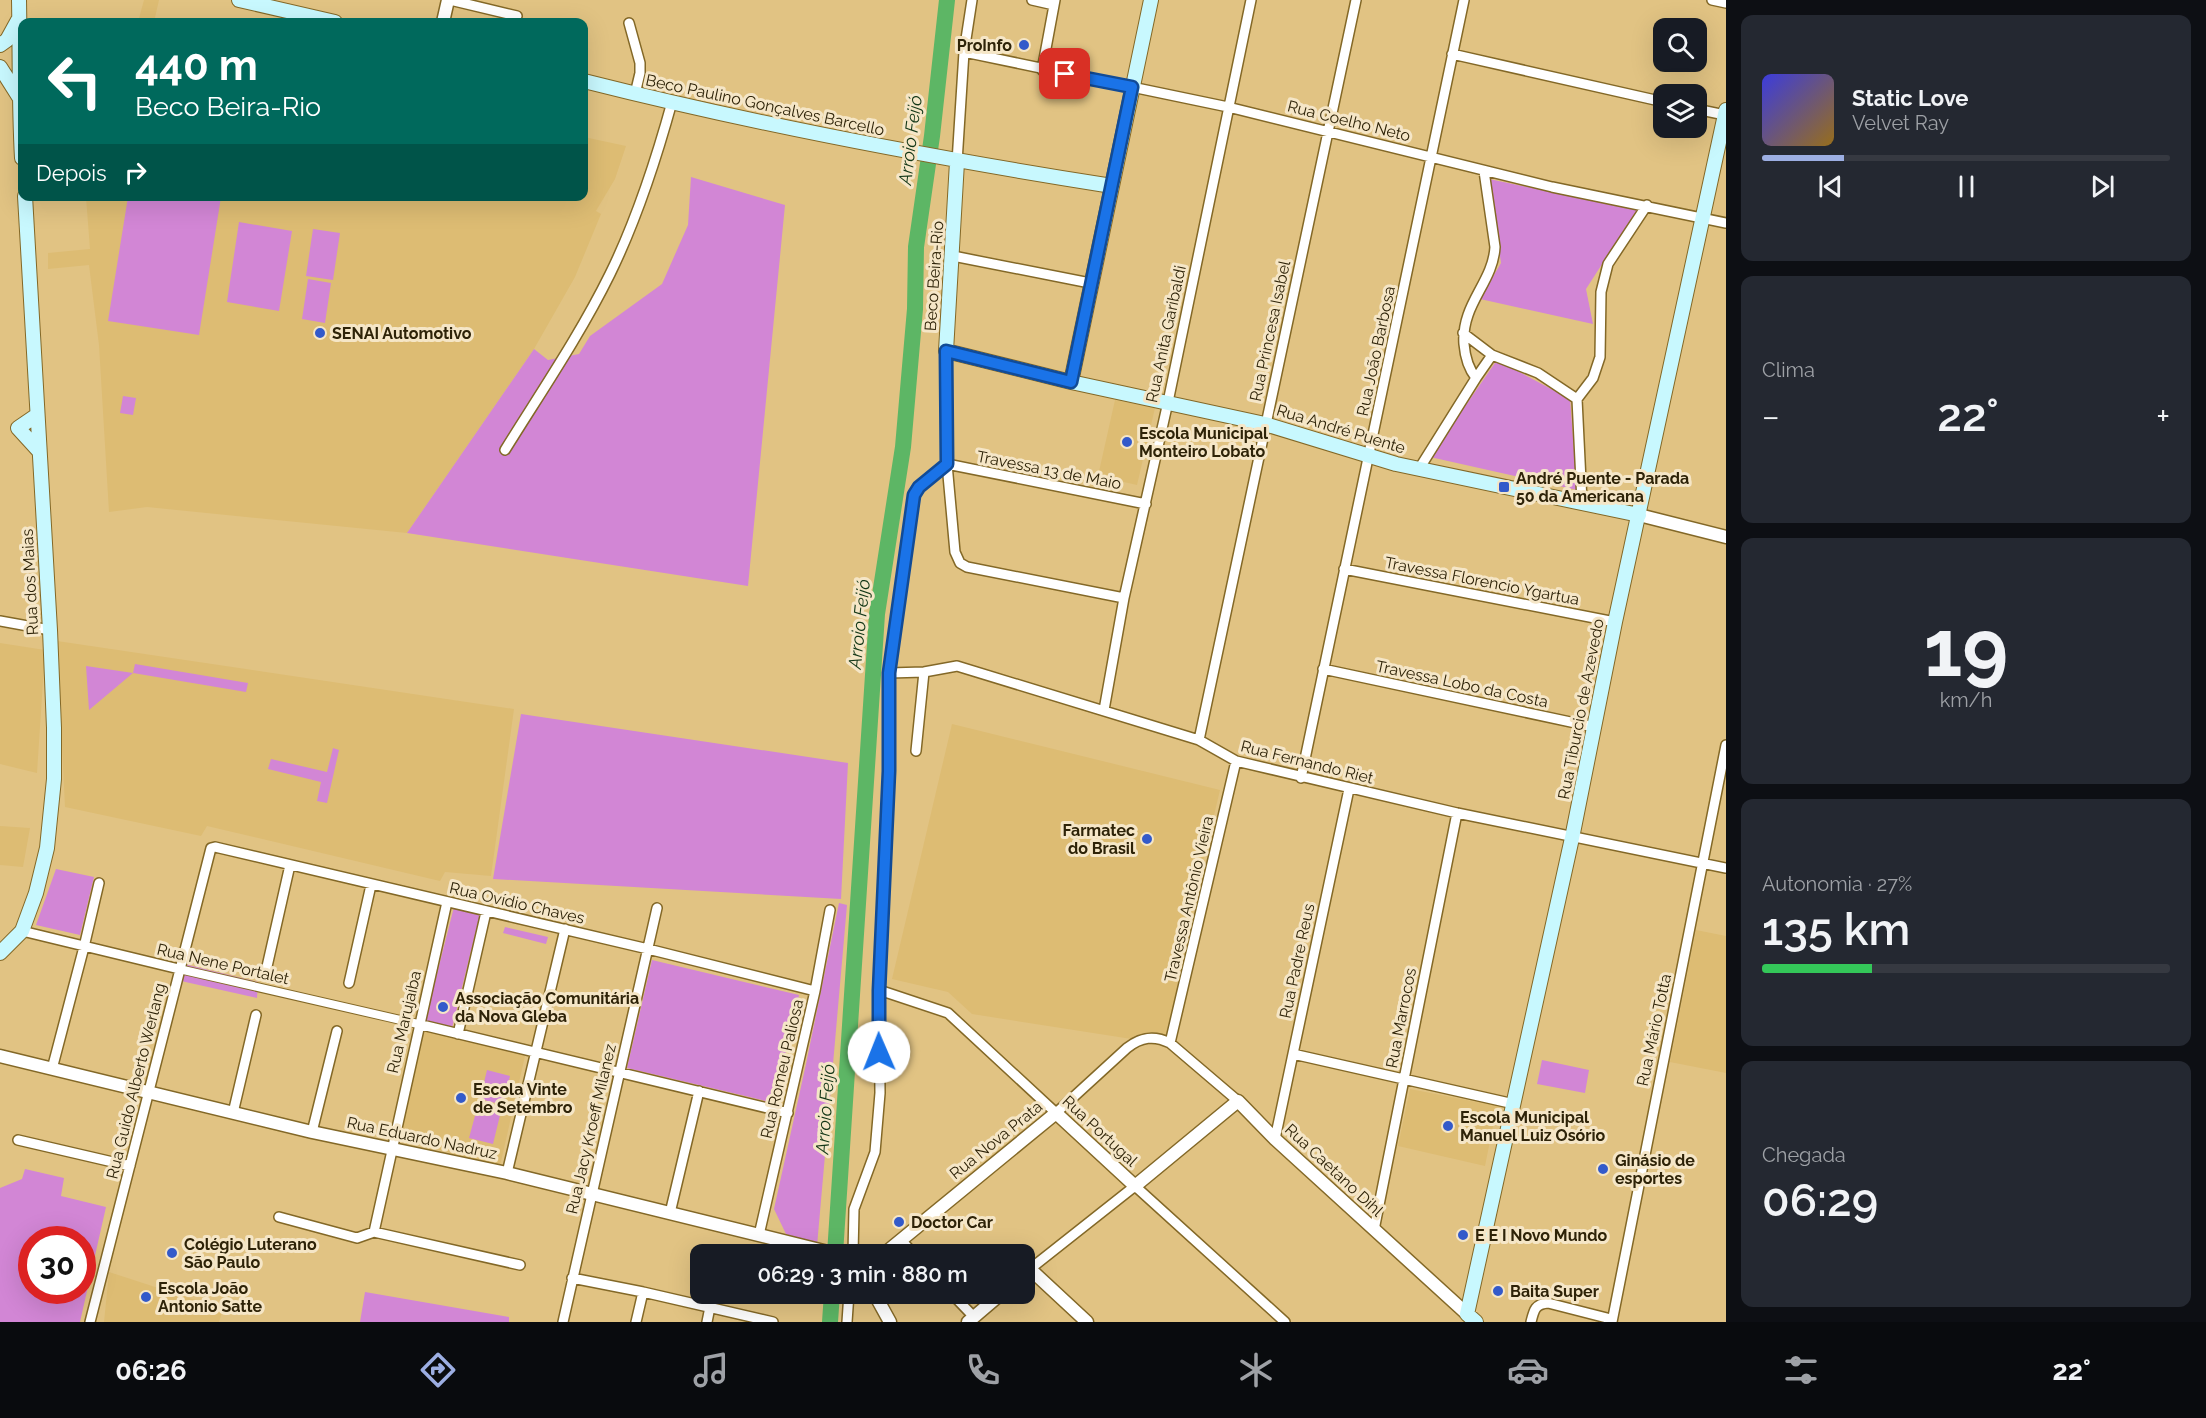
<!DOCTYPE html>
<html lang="pt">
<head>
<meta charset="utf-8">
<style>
  :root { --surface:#171b24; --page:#242831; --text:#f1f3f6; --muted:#9ea1a6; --line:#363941; --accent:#9caee2 }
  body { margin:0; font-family:Raleway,sans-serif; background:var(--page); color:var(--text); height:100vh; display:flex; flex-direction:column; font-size:22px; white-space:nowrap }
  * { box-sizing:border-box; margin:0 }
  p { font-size:20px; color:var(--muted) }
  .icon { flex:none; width:33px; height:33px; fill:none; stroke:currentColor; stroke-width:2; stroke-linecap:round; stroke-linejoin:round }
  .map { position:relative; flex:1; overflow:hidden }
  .drawer { display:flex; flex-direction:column; gap:15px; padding:15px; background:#0d0f14; width:480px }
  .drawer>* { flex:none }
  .banner { position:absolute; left:18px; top:18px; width:570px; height:183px; border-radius:12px; box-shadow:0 6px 24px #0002; background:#00695c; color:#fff; overflow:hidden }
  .buttons { position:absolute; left:1653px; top:18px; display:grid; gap:12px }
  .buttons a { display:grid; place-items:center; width:54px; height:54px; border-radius:12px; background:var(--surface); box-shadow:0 6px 24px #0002; font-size:30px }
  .speed { position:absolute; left:18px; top:1226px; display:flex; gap:12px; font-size:30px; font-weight:700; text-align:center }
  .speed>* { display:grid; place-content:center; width:78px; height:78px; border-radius:50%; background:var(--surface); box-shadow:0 6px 24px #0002; line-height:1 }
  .speed .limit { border:9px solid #d22; background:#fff; color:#111 }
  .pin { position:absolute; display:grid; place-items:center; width:51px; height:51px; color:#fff; margin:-26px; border-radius:12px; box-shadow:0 3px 9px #0006 }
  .me { position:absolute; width:66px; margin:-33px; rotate:359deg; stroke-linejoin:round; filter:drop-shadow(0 0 4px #0008) }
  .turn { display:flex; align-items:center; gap:21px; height:126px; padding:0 18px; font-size:27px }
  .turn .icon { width:78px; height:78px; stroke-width:2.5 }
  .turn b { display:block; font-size:42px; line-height:51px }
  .then { display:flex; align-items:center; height:57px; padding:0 18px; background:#0003; gap:12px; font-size:22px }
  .big { font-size:45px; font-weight:600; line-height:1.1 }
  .drawer .widget { flex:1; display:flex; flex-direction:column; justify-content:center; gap:9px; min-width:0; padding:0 21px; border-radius:12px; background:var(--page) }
  .drawer .dial { align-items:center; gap:0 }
  .dial b { font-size:78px; line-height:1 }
  .song { display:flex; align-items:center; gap:18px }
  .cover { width:72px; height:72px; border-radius:9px; background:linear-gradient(135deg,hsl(240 70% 55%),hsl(40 70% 35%)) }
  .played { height:6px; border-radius:3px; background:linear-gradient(90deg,var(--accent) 20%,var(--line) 20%) }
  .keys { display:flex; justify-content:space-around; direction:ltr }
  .heat { display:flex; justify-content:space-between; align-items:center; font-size:33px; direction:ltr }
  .charge { height:9px; border-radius:4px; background:linear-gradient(90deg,#34c759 27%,var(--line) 0) }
  .trip { position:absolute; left:690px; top:1244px; width:345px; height:60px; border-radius:12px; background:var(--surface); box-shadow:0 6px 24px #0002; font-weight:600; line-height:60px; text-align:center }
  .tabs { display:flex; height:96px; justify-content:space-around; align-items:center; background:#090b0e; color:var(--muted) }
  .tabs .icon { width:42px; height:42px }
  .tabs .active { color:var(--accent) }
  .tabs b { font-size:27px; color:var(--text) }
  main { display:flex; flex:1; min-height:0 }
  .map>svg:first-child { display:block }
</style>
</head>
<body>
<main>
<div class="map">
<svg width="1726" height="1322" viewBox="0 0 1726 1322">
  <rect width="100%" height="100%" fill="#e1c383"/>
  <!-- built -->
  <path fill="#ddbc73" d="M144 0H159L154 22H138Z
    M584 137 626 146 615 179 596 211 601 214 575 277 534 349 407 533 147 507 109 512 99 345 89 265 48 269V253L90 249 86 197 584 196Z
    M1115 400 1155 408 1137 485 1098 476Z
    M57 641 514 709 491 876 445 872 440 881 207 826 201 836 65 807Z
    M0 643 45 650 37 773 0 764Z
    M952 724 1220 790 1197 887 1166 1041 1138 1040 972 1014 948 992 892 979Z
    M0 826 30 828 23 867 0 865Z
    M1696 930 1726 936V1073L1670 1062Z
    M421 1030 525 1056 500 1166 397 1139Z
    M1410 1089 1497 1106 1485 1166 1398 1146Z
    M109 1272 223 1309 219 1322H104Z"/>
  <!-- green -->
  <path fill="#d286d5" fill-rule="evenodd" d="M691 177 785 205 748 586 407 533 534 349 548 360 579 354 590 336 662 284 688 225Z
    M1489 179 1637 210 1586 289 1593 324 1480 299 1501 263Z
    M128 197H221L199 335 108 321Z
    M239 222 292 231 279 311 227 302Z
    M313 229 340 233 333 280 306 276Z
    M308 279 331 283 325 323 302 319Z
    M1497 360 1570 399 1577 490 1430 457Z
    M123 396 136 398 133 415 120 413Z
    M135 664 248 683 246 692 133 673 89 710 86 666 133 673Z
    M521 714 848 763 841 899 493 879Z
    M333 748 339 750 327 803 317 801 321 782 268 769 271 759 327 772Z
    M56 869 94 877 80 935 36 925Z
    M839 903 847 905 817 1246 786 1234 774 1209 806 1064Z
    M454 907 480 914 452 1028 425 1021Z
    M505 927 548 937 546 944 503 933Z
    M652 960 799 995 774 1103 627 1068Z
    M184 964 258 982 257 998 181 981Z
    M1542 1060 1589 1070 1585 1093 1537 1084Z
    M487 1070 510 1076 503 1105 480 1099Z
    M479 1101 502 1107 493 1144 469 1138Z
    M25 1169 64 1178 61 1196 106 1207 80 1322H0V1188L22 1179ZM32 1239H82V1290H32Z
    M365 1292 509 1317V1322H360Z"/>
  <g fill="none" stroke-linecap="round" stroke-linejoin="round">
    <!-- river -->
    <path stroke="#5db665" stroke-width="16" d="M835 1254 877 614 903 447 915 309 916 247 932 136 947 0
      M830 1322 832 1293"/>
    <!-- pedestrian casing -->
    <g stroke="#836827" stroke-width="10">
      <path id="pedestrian" d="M179 969 418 1024"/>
    </g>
    <!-- minor casing -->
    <g stroke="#836827" stroke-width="12">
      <path id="minor" d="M450 0 517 16
        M1032 0 1054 5
        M1712 0 1726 3
        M629 23 640 63V73L635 94
        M964 52 1228 107 1552 187 1726 223
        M1452 54 1664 102
        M1042 70 1055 0
        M1696 109 1725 115
        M957 162 964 52 972 0
        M953 256 1090 283
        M1463 333 1492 355 1538 373 1577 399
        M946 351 947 464 955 552 960 563 967 567 1124 598
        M1476 378 1492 355
        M505 450C541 392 580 335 610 274 637 219 656 160 672 102
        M947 464 1146 504
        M1419 469 1476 378C1468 368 1465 356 1464 344 1461 304 1493 283 1495 247L1484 171
        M1582 502 1577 399 1593 378 1600 357 1601 292 1608 264 1647 205
        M1344 569 1615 622
        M0 621 50 630
        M1323 669 1594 727
        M889 673 924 672 957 666 1199 740 1236 761 1457 813 1726 868
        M1104 710 1124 598 1168 402 1251 0
        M1199 740 1356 0
        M916 751 924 672
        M1301 778 1464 0
        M22 931 179 969
        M266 971 290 865
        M349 983 371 885
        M879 990 948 1013 1056 1113 1127 1048C1141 1037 1154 1035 1170 1043L1238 1101
        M418 1024 788 1113
        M458 1034 486 912
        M1170 1043 1236 761
        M1293 1054 1514 1104
        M52 1069 84 947 99 883
        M233 1113 256 1015
        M312 1132 337 1031
        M1275 1139 1349 789
        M18 1140 130 1166
        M507 1173 565 929
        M670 1213 699 1091
        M279 1217 357 1238 374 1232 520 1265
        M1374 1230 1457 813
        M374 1232 447 902
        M759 1235 815 991 830 910
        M901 1240 914 1254
        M853 1254 854 1209 875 1152 880 1093 879 990 889 771V673L914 495 919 487 947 464
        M1030 1269 1135 1186 1285 1322
        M572 1278 643 1292 773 1322
        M951 1293 974 1317
        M90 1322 211 848 215 847 648 949 815 991
        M563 1322 657 908
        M636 1322 643 1292
        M707 1322 710 1307
        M847 1322 849 1293
        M1531 1322C1534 1310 1535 1304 1548 1303L1611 1319
        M1612 1322 1726 745"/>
    </g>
    <!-- tertiary casing -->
    <g stroke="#836827" stroke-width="15">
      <path id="tertiary" d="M443 22 448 0
        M1639 515 1726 537
        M0 1056 312 1132 507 1173 836 1254
        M884 1254 1056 1113 1135 1186 1238 1101 1275 1139 1467 1314
        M1024 1274 1030 1269 1087 1322
        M874 1293 890 1322
        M968 1322 1002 1293"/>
    </g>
    <!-- secondary casing -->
    <g stroke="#836827" stroke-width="16">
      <path id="secondary" d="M19 0C20 53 19 106 22 158
        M239 0 335 22
        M0 45 7 40 18 20
        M0 67 19 97
        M584 81C758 125 934 158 1112 186
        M957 162 946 351 1071 382 1265 424 1396 464 1639 515
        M1071 382 1151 0
        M37 415 18 428 39 451
        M0 953 22 931 36 893 47 848 54 779V728L50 630 25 196
        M1476 1322 1467 1314 1572 838 1615 622 1726 110"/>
    </g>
    <!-- pedestrian -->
    <use href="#pedestrian" stroke="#fff" stroke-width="8"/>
    <!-- minor -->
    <use href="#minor" stroke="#fff" stroke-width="9"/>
    <!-- tertiary -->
    <use href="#tertiary" stroke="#fff" stroke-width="12"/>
    <!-- secondary -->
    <use href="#secondary" stroke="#c8f8fe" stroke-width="14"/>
  </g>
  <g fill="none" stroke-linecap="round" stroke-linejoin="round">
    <!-- route casing -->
    <g stroke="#114b97" stroke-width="15">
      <path id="route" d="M879 1052V990L889 771V673L914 495 919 487 947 464 946 351 1071 382 1132 87 1065 74"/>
    </g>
    <!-- route -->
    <use href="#route" stroke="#1a73e8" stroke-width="10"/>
  </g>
  <!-- markers -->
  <g fill="#335aca" stroke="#f5e6c7" stroke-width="2">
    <circle cx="1024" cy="45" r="6"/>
    <circle cx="320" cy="333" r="6"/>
    <circle cx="1127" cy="442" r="6"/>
    <rect x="1498" y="481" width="12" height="12" rx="3"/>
    <circle cx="1147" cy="839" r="6"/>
    <circle cx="443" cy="1007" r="6"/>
    <circle cx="461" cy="1098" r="6"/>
    <circle cx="1448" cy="1126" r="6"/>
    <circle cx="1603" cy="1169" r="6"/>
    <circle cx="899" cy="1222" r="6"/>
    <circle cx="1463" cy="1235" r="6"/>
    <circle cx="172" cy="1253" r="6"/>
    <circle cx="1498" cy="1291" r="6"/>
    <circle cx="146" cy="1297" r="6"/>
  </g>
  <g text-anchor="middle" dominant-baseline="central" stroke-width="6" stroke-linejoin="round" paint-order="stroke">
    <!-- poi labels -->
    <g font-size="16" font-weight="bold" fill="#2e2308" stroke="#f5e6c7" text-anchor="start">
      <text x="1012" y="45" text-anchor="end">ProInfo</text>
      <text x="332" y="333">SENAI Automotivo</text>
      <text x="1139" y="433">Escola Municipal<tspan x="1139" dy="18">Monteiro Lobato</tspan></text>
      <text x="1516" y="478">André Puente - Parada<tspan x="1516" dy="18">50 da Americana</tspan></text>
      <text x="1135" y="830" text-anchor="end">Farmatec<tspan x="1135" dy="18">do Brasil</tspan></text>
      <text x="455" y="998">Associação Comunitária<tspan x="455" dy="18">da Nova Gleba</tspan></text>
      <text x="473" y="1089">Escola Vinte<tspan x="473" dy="18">de Setembro</tspan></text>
      <text x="1460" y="1117">Escola Municipal<tspan x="1460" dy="18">Manuel Luiz Osório</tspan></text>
      <text x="1615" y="1160">Ginásio de<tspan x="1615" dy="18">esportes</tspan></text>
      <text x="911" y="1222">Doctor Car</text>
      <text x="1475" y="1235">E E I Novo Mundo</text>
      <text x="184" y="1244">Colégio Luterano<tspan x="184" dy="18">São Paulo</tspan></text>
      <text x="158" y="1288">Escola João<tspan x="158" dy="18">Antonio Satte</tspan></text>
      <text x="1510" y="1291">Baita Super</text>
    </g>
    <!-- street labels -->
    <g font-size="16" fill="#2e2308" stroke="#f5e6c7">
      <text transform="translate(765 105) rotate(12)">Beco Paulino Gonçalves Barcello</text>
      <text transform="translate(1349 121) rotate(14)">Rua Coelho Neto</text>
      <text transform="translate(934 276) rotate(-86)">Beco Beira-Rio</text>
      <text transform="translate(1270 331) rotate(-78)">Rua Princesa Isabel</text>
      <text transform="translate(1166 334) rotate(-78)">Rua Anita Garibaldi</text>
      <text transform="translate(1376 351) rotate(-78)">Rua João Barbosa</text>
      <text transform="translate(1341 429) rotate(17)">Rua André Puente</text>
      <text transform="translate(1049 470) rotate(11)">Travessa 13 de Maio</text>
      <text transform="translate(1482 581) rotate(11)">Travessa Florencio Ygartua</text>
      <text transform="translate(30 582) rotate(-93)">Rua dos Maias</text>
      <text transform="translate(1462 684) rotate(12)">Travessa Lobo da Costa</text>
      <text transform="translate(1581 709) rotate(-79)">Rua Tiburcio de Azevedo</text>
      <text transform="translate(1307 762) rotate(14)">Rua Fernando Riet</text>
      <text transform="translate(1189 899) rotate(-77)">Travessa Antônio Vieira</text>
      <text transform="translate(517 903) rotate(13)">Rua Ovídio Chaves</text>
      <text transform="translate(1297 961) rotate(-78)">Rua Padre Reus</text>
      <text transform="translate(223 964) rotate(13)">Rua Nene Portalet</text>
      <text transform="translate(1401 1018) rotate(-79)">Rua Marrocos</text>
      <text transform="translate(404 1022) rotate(-77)">Rua Marujaíba</text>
      <text transform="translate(1654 1030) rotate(-78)">Rua Mário Totta</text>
      <text transform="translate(782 1069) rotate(-77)">Rua Romeu Paliosa</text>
      <text transform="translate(136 1081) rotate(-76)">Rua Guido Alberto Werlang</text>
      <text transform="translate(591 1129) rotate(-77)">Rua Jacy Kroeff Milanez</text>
      <text transform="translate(1100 1131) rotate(43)">Rua Portugal</text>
      <text transform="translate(422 1138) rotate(12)">Rua Eduardo Nadruz</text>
      <text transform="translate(996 1140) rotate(-39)">Rua Nova Prata</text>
      <text transform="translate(1334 1170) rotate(43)">Rua Caetano Dihl</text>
    </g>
    <!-- water labels -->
    <g font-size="18" font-style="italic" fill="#123616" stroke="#f5e6c7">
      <text transform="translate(910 140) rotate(-83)">Arroio Feijó</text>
      <text transform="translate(859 624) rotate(-84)">Arroio Feijó</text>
      <text transform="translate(825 1109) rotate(-86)">Arroio Feijó</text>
    </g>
  </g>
</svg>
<div class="buttons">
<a><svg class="icon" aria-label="search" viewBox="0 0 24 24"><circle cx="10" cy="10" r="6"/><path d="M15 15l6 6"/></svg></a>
<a><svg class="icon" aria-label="layers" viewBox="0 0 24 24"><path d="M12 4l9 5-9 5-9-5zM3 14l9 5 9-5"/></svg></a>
</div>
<div class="speed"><div class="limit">30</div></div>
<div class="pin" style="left:1065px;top:74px;background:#d93025"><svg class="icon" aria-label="arrive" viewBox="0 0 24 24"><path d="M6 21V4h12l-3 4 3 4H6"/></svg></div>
<svg class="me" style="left:879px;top:1052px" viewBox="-20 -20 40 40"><circle r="19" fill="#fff"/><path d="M0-13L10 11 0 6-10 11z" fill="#1a73e8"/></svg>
<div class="trip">06:29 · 3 min · 880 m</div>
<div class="banner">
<div class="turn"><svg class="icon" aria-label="left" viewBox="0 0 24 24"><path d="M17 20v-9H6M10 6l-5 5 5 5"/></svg><div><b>440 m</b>Beco Beira-Rio</div></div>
<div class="then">Depois<svg class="icon" aria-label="right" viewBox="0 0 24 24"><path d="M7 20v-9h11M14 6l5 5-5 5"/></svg></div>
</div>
</div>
<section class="drawer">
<div class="widget">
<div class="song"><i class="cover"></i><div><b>Static Love</b><p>Velvet Ray</p></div></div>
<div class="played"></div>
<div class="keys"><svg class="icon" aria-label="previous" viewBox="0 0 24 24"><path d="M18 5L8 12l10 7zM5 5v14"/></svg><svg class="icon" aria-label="pause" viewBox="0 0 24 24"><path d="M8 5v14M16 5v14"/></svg><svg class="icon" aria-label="next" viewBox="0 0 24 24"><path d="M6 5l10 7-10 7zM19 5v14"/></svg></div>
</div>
<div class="widget"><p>Clima</p>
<div class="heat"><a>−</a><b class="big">22°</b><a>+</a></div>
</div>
<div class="widget dial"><b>19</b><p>km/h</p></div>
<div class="widget"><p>Autonomia · 27%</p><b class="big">135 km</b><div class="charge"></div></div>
<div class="widget"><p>Chegada</p><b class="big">06:29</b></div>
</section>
</main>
<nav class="tabs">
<b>06:26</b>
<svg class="icon active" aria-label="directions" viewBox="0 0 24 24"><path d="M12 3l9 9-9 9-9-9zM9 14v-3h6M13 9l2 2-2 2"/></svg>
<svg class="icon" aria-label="music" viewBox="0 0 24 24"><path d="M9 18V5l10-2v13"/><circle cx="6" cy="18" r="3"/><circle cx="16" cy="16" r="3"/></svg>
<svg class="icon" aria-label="phone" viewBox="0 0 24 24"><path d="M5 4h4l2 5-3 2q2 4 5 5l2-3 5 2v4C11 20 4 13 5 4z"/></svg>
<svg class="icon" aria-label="climate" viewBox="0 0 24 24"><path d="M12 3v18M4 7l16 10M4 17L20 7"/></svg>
<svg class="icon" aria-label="car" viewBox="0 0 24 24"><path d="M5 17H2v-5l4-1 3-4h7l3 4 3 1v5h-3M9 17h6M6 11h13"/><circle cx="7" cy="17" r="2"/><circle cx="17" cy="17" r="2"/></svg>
<svg class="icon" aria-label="filters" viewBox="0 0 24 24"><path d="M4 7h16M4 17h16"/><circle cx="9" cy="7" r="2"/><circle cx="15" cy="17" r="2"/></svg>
<b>22°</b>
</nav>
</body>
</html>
